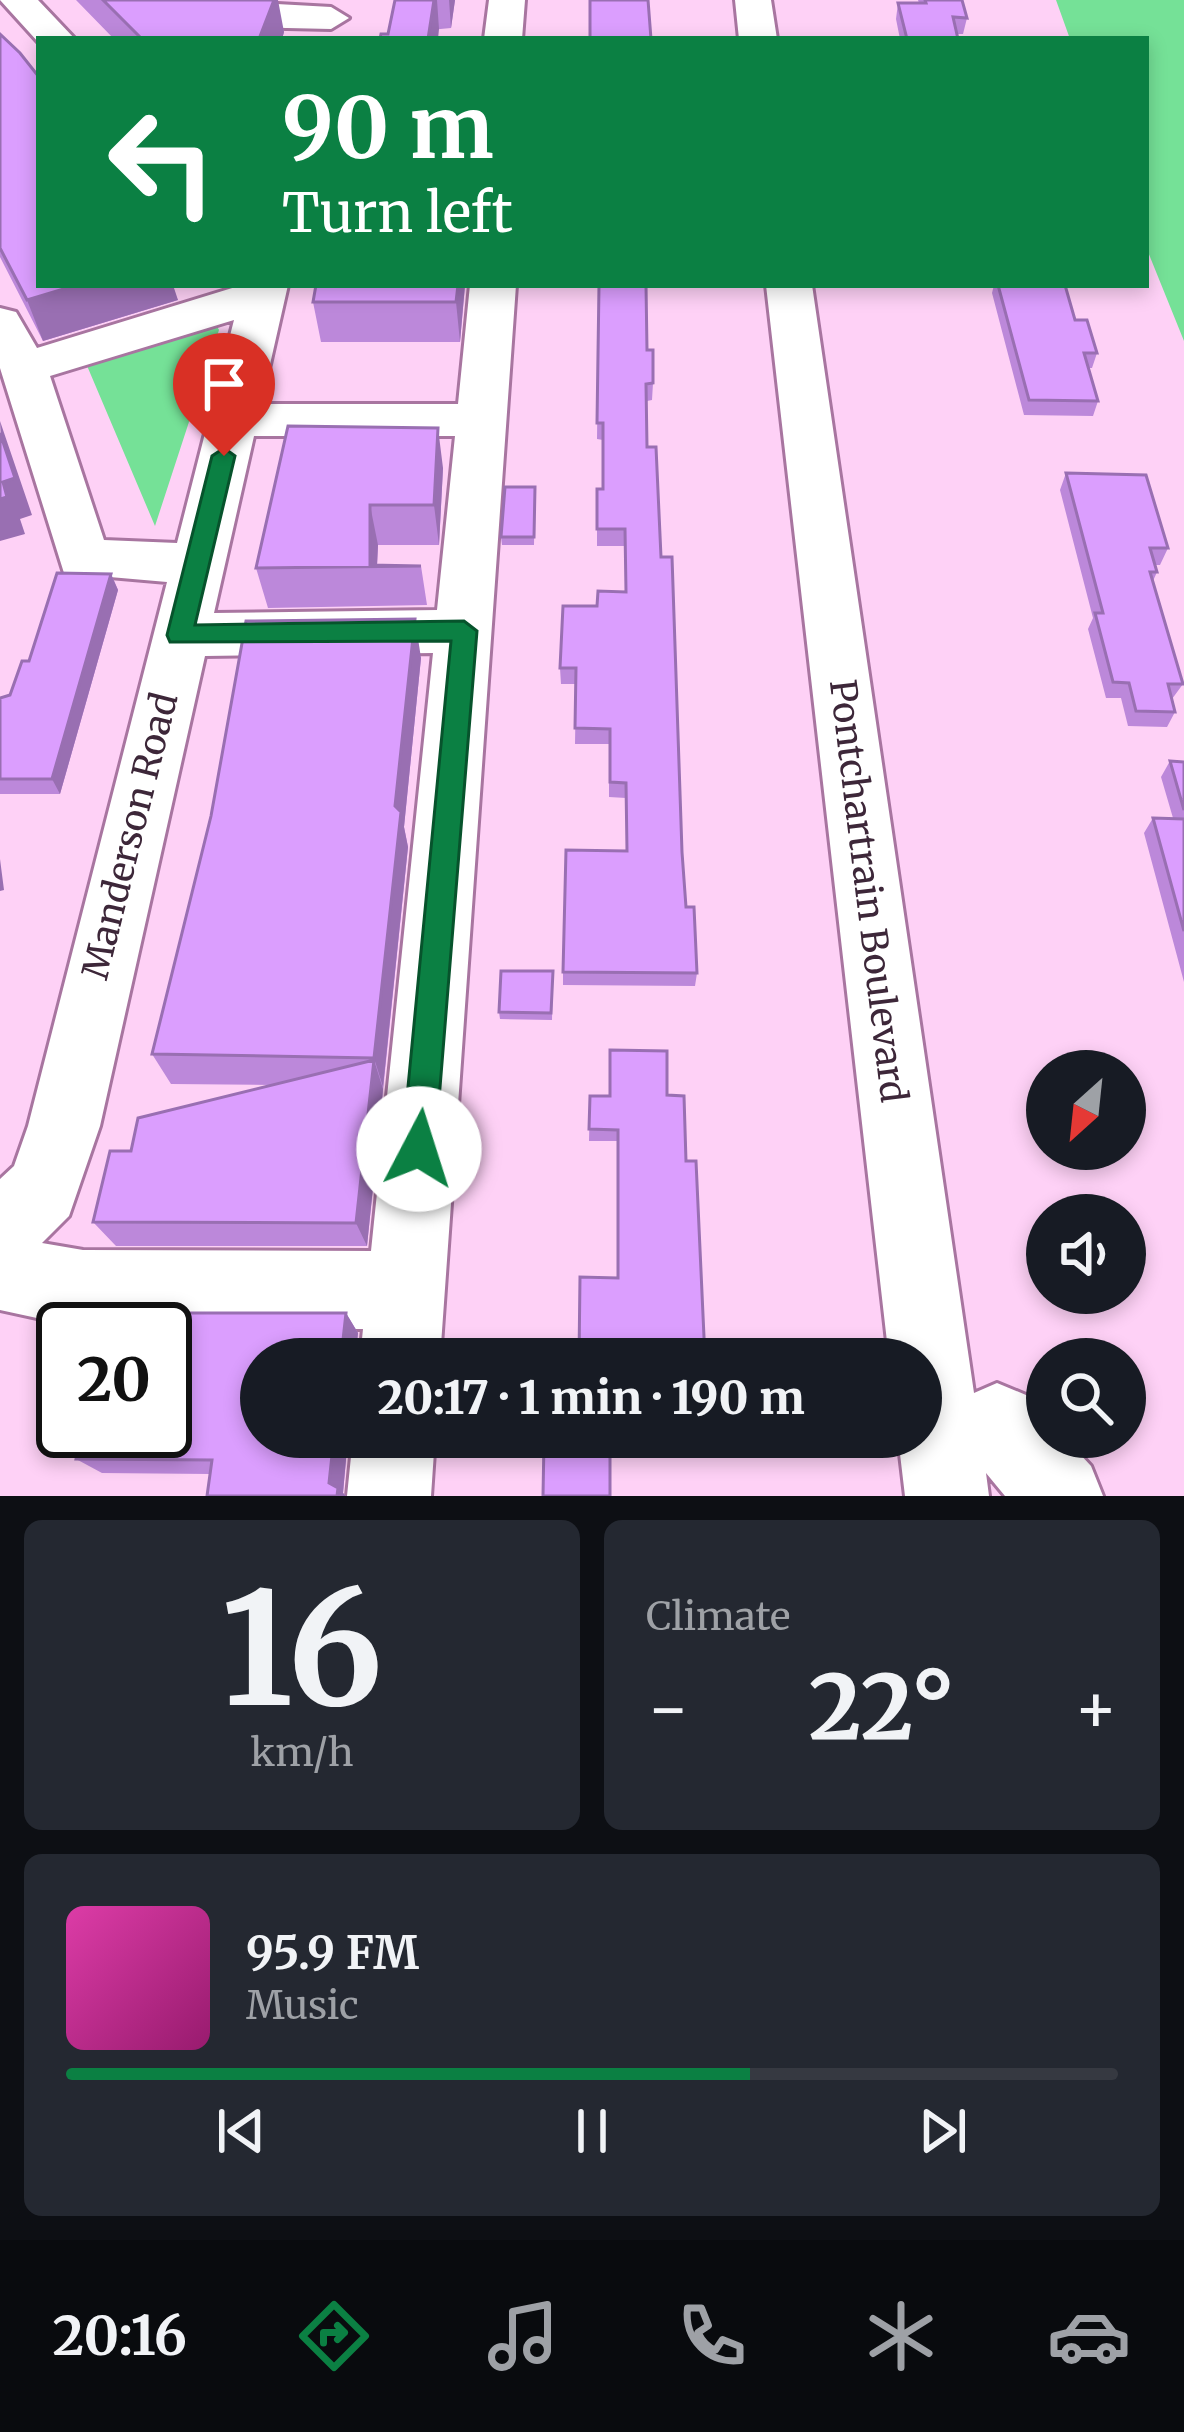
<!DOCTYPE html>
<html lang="en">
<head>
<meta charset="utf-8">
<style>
  :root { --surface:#171b24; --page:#242831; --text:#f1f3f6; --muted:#9ea1a6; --line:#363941; --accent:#0b8043 }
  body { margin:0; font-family:Merriweather,serif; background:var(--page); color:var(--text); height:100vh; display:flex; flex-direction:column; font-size:45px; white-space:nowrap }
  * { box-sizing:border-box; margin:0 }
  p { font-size:39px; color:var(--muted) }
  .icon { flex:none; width:66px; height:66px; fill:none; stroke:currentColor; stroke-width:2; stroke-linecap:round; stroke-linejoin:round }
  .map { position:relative; height:1496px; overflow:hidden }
  .sheet { display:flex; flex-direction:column; gap:24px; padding:24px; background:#0d0f14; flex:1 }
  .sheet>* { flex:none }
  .guide { position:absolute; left:36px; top:36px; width:1113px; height:252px; border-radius:0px; box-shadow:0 6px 18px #0003; background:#0b8043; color:#fff; overflow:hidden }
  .needle { width:78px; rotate:207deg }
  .tools { position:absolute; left:1026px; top:1050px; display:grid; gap:24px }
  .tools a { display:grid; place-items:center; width:120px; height:120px; border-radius:50%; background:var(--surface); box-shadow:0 6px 18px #0003; font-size:60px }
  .speed { position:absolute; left:36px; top:1302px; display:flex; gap:24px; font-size:60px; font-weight:700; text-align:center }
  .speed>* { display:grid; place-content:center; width:156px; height:156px; border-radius:50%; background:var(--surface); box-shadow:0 6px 18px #0003; line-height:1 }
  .speed .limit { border:6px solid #111; border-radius:18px; background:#fff; color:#111 }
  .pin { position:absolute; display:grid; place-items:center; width:102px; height:102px; color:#fff; margin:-123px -51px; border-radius:50% 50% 50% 0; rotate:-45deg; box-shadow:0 0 12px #0007 }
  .pin .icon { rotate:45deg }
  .me { position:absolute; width:132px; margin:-66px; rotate:5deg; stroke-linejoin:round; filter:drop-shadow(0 0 9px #0008) }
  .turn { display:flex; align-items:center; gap:42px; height:252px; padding:0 48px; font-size:54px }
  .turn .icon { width:156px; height:156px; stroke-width:2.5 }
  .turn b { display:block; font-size:84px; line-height:102px }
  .big { font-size:90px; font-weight:800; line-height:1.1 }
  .sheet .widget { flex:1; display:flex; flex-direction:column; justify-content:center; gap:18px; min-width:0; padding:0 42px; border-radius:18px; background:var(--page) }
  .sheet .dial { align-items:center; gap:0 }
  .dial b { font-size:156px; line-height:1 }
  .song { display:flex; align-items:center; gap:36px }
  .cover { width:144px; height:144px; border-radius:18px; background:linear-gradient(135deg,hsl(320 70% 55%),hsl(320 70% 35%)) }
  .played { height:12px; border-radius:6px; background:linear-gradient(90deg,var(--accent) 65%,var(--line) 65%) }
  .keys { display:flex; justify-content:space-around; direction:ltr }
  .heat { display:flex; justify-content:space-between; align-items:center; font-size:66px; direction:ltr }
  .sheet .tiles { flex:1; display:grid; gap:24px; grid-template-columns:1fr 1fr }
  .widget:last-child { grid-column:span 2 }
  .trip { position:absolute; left:240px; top:1338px; width:702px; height:120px; border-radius:60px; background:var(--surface); box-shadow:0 6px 18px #0003; font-weight:800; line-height:120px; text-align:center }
  .tabs { display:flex; height:192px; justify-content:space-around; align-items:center; background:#090b0e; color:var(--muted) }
  .tabs .icon { width:84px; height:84px }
  .tabs .selected { color:var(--accent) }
  .tabs b { font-size:54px; color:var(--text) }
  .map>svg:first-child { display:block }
</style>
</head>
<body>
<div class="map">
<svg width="1184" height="1496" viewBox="0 0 1184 1496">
  <rect width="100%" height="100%" fill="#fed1f6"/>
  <!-- green -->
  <path fill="#75e197" d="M1056 0H1184V341L1146 247V39H1070Z
    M216 324 219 330 155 526 85 361Z"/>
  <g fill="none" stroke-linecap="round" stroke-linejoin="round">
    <!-- minor casing -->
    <g stroke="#a875a0" stroke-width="6">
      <path id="minor" d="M0 0H38L75 39 39 43Z
        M207 0 331 7 349 18 331 29 243 27 230 24Z
        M489 0H525L522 39H484Z
        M735 0H771L777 39H739Z
        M242 285H288L261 404H458L470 285H516L440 1359H360L363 1329 83 1328 0 1310V1179L14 1166 28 1126 167 582 64 573 0 368V308L16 312 37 348ZM234 320 177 543 104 540 50 376ZM254 436H455L437 610 214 613ZM433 653 371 1251 83 1250 42 1243 69 1216 100 1126 205 656Z
        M766 285H812L974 1393 997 1383 1026 1395 1047 1418V1437H1064L1091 1466 1103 1496H1005L986 1473 989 1496H905L898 1437H921V1359H889Z
        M353 1437H435L431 1496H347Z"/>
    </g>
    <!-- minor -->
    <use href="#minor" fill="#fff" fill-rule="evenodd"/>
  </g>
  <!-- wall -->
  <path fill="#bc88da" d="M76 0H274L284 32 282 39H114Z
    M395 0H455L451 28 388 34Z
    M918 0H962L967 18 963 34H957L958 39H900L896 19 898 3H919Z
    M0 34 178 300 43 341 0 257Z
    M465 285 460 342H321L313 302Z
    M599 285 647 350 653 383 652 400 647 401V447L661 557 682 852 686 907 697 973 695 986 563 985V972L626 851V798L609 797V744H575L576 684H561L560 668 597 606 625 592V546H597V489H603V440L597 439Z
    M994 285H1065L1075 320 1097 353 1092 368H1088L1098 401 1093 416 1024 415 992 293Z
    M288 426 443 468 439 545H378L377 565 421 566 427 605 268 608 256 568Z
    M1066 473 1168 548 1160 565H1155L1157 572 1153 581 1183 684 1172 699 1175 712 1167 727 1128 726 1121 698H1106L1088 629 1093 618 1060 490Z
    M535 487 534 545H502L501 537Z
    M111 574 118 590 60 794H0V698L10 695 29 661Z
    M421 658 404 827 408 847 367 1246H116L93 1222 131 1151 272 1085 171 1084 152 1054Z
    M1170 761 1184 762V982L1144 833 1153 818H1173L1161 777Z
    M553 971 552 1020 500 1019 499 1012Z
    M667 1051 617 1278V1141H589L590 1096H609Z
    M106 1313H346L358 1333 356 1351 362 1359H261V1437H348L343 1493 346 1496H207L210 1474 102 1473 76 1459 82 1431H165V1329H103Z
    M557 1441 708 1443 706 1450 610 1448Z"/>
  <!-- shaded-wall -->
  <path fill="#996fb2" d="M274 0H278L284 32 282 39H259Z
    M434 0H437L439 29 438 39H428Z
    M449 0H455L451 28Z
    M77 285H173L178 300 43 341 27 300Z
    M458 285H465L460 342 456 302Z
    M0 421 32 515 20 519 25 534 0 541V499L3 482Z
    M438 428 443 468 439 545 434 505Z
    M370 505 378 545 377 566H370Z
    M111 574 118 590 60 794 52 779Z
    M415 619 421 658 404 827 408 847 383 1087 374 1058 395 806Z
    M0 859 4 890 0 891Z
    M374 1060 383 1089 367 1246 356 1223Z
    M346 1313 358 1333 356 1351 362 1359H351L343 1340Z
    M334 1437H348L343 1493 346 1496H337L329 1483Z"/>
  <!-- building -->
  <path fill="#db9efe" stroke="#996fb2" stroke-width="3" d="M103 0H274L259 39H142Z
    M395 0H434L428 39H380L381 34H388Z
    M590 0H648L651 39H590Z
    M925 0H962L967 18 953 17 958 39H907L898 3H926Z
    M0 34 20 53 39 77V285H77L27 300 0 248Z
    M316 285H458L456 302H313Z
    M599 285H646L647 350H653V383L646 384 647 447H656L661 557H672L682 852 686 907H694L697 973 563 972 566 850 627 851 626 783 610 782V729L575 728 576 668H560L563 606H597L598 591 626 592 625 529H597V489H603V423H597Z
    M998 285H1065L1075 320H1087L1097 353H1084L1098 401 1029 400Z
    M288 426 438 428 434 505H370V565L421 566 256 568Z
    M0 433 15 478 3 482 7 497 0 499Z
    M1066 473 1146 475 1168 548H1150L1157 572H1150L1183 684H1168L1175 712 1136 711 1129 683 1113 682 1095 613H1103Z
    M505 487H535L534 537H501Z
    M57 573 111 574 52 779H0V698L10 695 22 661H29Z
    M415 619 395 806 401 812 374 1058 152 1054 211 816 246 621Z
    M1170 761 1184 762V810Z
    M1153 818 1184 819V931Z
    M501 971H553L551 1013 499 1012Z
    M610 1050 667 1051V1095L684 1096 686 1161H696L705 1359H579L580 1277 618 1278V1130L589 1129 590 1096H610Z
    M374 1060 356 1223 93 1222 110 1151H131L138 1118Z
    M106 1313H346L343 1340 353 1345 351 1359H261V1437H334L329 1483 338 1488 337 1496H207L212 1460 76 1459 82 1431H165V1329H103Z
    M557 1437H708V1443L610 1442V1496H543L544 1441H557Z"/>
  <!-- route -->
  <path fill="#0b8043" stroke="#07532c" stroke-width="3" d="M224 448 235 456 195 625 464 621 477 631 435 1149 431 1161 419 1165 407 1161 402 1149 451 641 170 642 167 635 212 456Z"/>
  <g text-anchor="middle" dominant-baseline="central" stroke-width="9" stroke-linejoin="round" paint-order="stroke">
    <!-- street labels -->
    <g font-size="36" fill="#3d2739" stroke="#fff">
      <text transform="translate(130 836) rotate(-76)">Manderson Road</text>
      <text transform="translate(868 891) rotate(83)">Pontchartrain Boulevard</text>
    </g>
  </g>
</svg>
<div class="tools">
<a><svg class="needle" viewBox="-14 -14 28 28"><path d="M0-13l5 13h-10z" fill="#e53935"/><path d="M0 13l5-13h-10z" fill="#9ea1a6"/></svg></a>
<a><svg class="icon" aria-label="sound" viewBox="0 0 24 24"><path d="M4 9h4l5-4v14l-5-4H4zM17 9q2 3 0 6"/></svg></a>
<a><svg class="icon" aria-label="search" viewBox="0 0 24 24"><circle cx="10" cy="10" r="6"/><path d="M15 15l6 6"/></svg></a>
</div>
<div class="speed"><div class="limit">20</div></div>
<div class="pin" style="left:224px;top:456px;background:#d93025"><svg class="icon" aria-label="arrive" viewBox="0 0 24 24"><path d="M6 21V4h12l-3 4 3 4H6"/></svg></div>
<svg class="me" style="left:419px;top:1149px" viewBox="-20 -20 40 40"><circle r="19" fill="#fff"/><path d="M0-13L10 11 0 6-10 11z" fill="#0b8043"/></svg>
<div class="trip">20:17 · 1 min · 190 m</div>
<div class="guide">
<div class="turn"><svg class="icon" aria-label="left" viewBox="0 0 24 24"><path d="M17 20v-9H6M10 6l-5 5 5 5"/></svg><div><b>90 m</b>Turn left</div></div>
</div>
</div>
<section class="sheet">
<div class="tiles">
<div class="widget dial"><b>16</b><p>km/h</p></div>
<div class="widget"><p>Climate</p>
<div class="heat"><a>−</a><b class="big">22°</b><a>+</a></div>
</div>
<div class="widget">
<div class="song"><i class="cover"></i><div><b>95.9 FM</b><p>Music</p></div></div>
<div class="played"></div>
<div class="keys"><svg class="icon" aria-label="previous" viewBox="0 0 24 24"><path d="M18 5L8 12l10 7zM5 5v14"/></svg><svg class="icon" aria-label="pause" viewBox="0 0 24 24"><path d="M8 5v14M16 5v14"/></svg><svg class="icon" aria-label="next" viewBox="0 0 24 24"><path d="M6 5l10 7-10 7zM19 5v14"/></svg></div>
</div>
</div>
</section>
<nav class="tabs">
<b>20:16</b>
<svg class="icon selected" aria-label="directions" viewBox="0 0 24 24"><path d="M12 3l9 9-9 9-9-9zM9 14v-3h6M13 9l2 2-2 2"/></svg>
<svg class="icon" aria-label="music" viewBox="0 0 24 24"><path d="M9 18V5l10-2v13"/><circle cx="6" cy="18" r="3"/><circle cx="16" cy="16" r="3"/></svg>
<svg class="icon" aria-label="phone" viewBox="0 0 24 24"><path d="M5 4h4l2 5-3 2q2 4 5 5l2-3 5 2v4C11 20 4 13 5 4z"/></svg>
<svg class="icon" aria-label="climate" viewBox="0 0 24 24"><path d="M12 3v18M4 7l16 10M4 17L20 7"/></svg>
<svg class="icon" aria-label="car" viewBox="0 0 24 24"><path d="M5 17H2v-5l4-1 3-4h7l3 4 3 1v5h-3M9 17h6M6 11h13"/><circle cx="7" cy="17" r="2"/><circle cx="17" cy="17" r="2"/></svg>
</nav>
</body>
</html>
